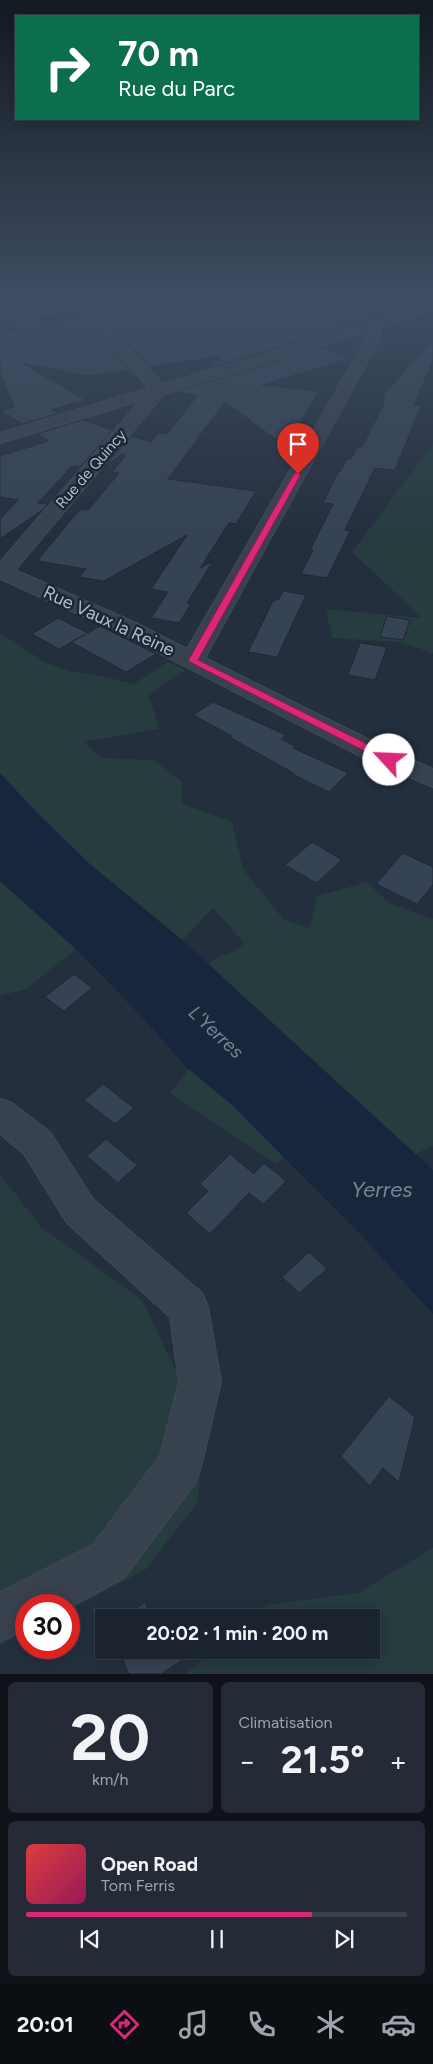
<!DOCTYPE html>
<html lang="fr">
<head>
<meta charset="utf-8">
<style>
  :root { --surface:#1b232e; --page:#242b36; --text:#f1f3f6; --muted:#a0a4aa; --line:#39404a; --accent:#db2777 }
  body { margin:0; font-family:Figtree,sans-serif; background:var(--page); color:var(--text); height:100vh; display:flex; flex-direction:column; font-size:19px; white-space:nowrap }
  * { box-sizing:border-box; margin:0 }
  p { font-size:16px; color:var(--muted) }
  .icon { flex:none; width:28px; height:28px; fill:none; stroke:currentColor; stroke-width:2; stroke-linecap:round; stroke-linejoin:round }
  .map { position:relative; height:1674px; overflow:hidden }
  .sheet { display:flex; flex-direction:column; gap:8px; padding:8px; background:#0f1319; flex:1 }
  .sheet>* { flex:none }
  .guide { position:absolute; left:15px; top:15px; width:404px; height:105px; border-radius:0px; box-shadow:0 2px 12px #0003,0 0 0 1px var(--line); background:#0b6e4f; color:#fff; overflow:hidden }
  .speed { position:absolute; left:15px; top:1594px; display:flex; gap:10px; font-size:25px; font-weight:700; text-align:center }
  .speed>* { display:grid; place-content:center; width:65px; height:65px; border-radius:50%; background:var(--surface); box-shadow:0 2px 12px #0003,0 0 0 1px var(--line); line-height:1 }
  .speed .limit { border:8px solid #d22; background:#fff; color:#111 }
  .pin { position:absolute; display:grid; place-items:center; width:42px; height:42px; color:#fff; margin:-51px -21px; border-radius:50% 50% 50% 0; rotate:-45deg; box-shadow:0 0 5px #0007 }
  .pin .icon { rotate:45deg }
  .me { position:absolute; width:55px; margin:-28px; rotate:295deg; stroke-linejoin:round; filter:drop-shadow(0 0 4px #0008) }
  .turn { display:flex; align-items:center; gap:18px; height:105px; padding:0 20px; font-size:22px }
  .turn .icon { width:65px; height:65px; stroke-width:2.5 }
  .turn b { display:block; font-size:35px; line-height:42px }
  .big { font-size:38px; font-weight:700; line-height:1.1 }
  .sheet .widget { flex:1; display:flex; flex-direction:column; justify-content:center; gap:8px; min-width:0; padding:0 18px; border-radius:8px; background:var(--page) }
  .sheet .dial { align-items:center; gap:0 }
  .dial b { font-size:65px; line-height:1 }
  .song { display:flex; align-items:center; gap:15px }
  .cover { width:60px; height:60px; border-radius:8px; background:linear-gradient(135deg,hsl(0 70% 55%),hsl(330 70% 35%)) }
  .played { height:5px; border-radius:2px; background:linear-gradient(90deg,var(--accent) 75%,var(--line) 75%) }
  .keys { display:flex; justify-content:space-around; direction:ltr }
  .heat { display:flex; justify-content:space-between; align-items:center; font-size:28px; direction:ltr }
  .sheet .tiles { flex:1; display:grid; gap:8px; grid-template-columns:1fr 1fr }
  .widget:last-child { grid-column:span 2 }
  .trip { position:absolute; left:95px; top:1609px; width:285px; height:50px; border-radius:0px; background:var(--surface); box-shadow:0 2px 12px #0003,0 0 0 1px var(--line); font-weight:700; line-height:50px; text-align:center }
  .dock { display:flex; height:80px; justify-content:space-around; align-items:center; background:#0b0e12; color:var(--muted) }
  .dock .icon { width:35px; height:35px }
  .dock .selected { color:var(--accent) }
  .dock b { font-size:22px; color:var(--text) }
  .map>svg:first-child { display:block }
</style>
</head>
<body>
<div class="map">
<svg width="433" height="1674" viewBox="0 0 433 1674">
  <rect width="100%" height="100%" fill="#242f3e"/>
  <!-- green -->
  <path fill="#263c3f" d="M433 444V653L400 642 332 638 326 609 422 618 352 552Z
    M0 633 43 661 68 671 102 676 134 684 168 662 185 670 149 695 159 729 84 742 102 758 153 760 182 782V804L232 822 243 869 284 920 310 928 317 896 367 882 389 903 433 919V1146L415 1154 366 1109 288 1124 283 1158 276 1164 170 1093 212 1040 234 988 209 964C221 952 230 958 244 943L213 908 182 940 90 865 39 815 0 773Z
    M0 881 76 949 26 989 0 996Z
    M0 1174 41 1227 142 1300 203 1428 198 1502 146 1569 69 1610V1605H26V1632L0 1645Z
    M433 1548V1674H186L214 1650H371V1618L252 1617 267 1605 358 1593Z"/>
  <!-- water -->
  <path fill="#17263c" d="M0 773 39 815 90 864 182 940 433 1170V1314L361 1235 231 1104 186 1067 147 1022 76 949 0 881Z"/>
  <!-- building -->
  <path fill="#364354" stroke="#1f2835" d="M7 300H32L34 305 10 307Z
    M264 300H406L407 306 340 325 349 326 206 369 223 356 150 367 101 315 109 314 107 311Z
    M39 316 42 323 83 318 130 370 88 376 22 363 86 400 52 410 60 413 22 424 0 411 14 407 0 372V334L18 332 14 319Z
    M433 339V361L414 405 421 406 395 470 375 468 345 530 350 531 327 578 301 574 313 550H310L333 504 323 503 338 472H340L347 459H351L358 446 362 447 384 403V394Z
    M323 347 349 359 262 385 319 391 286 447 225 402 168 479 256 491 236 524 229 523 200 568 213 561 187 603 191 604 179 623 151 618 168 592 151 589 187 535 104 581 79 577 86 569 37 561 80 509 88 510 119 473 112 472 125 456 123 454 105 466 131 436 151 442 158 432 167 434 197 396 176 392Z
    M83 420 113 430 80 467 72 466 38 503 48 504 44 509 0 539V519L18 500 0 497V456L49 441 37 434Z
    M283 591 306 595 277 657 248 652 273 601 279 599Z
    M387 616 410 620 403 640 380 637Z
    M58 618 88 633 100 626 156 654 126 672 71 642 86 634 59 649 32 634Z
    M360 643 387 647 375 680 348 675Z
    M213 702 286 735 281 739 295 746 293 748 348 773 329 792 294 775 295 774 231 738 232 736 193 715Z
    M312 842 342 860 316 883 285 865Z
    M403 853 433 867V885L417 904 376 884Z
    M74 974 92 988 64 1011 45 997Z
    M103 1084 134 1108 115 1124 84 1100Z
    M106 1139 137 1165 118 1183 87 1156Z
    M230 1154 254 1174 264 1163 286 1181 263 1204 249 1193 210 1234 186 1213 208 1191 200 1184Z
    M309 1252 327 1269 299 1293 282 1277Z
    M389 1396 415 1417 399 1482 383 1468 370 1486 341 1456Z
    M145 1602 152 1618H123Z
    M118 1650H198L161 1674H129Z"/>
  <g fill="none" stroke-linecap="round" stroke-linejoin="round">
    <!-- street casing -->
    <g stroke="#414a57" stroke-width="2">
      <path id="street" d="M70 300H84L87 302 120 300H171L169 303 164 304 94 310 163 384 433 303V311L381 327V337L205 658 384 747 433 769V787L366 759 120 633 0 579V562L140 401 0 443V433L149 388 80 311 0 318V310L73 304ZM367 332V337L187 649 136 623 15 570 164 394Z
        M0 1099 12 1103 50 1132 93 1199 202 1293 208 1307 221 1382 201 1467 195 1483 125 1577 69 1607V1605H26V1629L0 1641V1592L93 1545 160 1456 179 1382 170 1317 67 1223 24 1154 0 1134Z"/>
    </g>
    <!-- street -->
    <use href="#street" fill="#38414e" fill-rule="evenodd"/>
  </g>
  <!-- sky -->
  <linearGradient id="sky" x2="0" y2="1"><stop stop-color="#141a22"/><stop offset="0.56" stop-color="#3f4d63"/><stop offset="1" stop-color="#3f4d63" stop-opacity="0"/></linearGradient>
  <rect width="433" height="534" fill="url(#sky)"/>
  <!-- route -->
  <path fill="#db2777" stroke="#8e194d" d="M295 472 301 474 198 660 393 757 395 760 393 762H386L188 661Z"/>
  <g text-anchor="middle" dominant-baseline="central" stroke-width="5" stroke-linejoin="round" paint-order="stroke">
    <!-- far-street labels -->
    <g font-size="15" fill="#b4bcc9" stroke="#1d2633">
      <text transform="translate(91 469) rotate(-49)">Rue de Quincy</text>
    </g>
    <!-- street labels -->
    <g font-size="18" fill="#b4bcc9" stroke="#1d2633">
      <text transform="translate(109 621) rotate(25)">Rue Vaux la Reine</text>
    </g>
    <!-- water labels -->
    <g font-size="19" font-style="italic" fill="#6d86a8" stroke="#1d2633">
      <text transform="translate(216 1032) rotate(43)">L'Yerres</text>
    </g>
    <!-- near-water labels -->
    <g font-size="22" font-style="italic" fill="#6d86a8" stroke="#1d2633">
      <text x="382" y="1189">Yerres</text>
    </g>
  </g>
</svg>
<div class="speed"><div class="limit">30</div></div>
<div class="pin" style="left:298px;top:474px;background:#d93025"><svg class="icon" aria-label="arrive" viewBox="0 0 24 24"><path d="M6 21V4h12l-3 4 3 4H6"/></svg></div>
<svg class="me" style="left:389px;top:760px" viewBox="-20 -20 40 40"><circle r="19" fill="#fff"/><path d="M0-13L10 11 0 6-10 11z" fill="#db2777"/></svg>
<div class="trip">20:02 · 1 min · 200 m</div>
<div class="guide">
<div class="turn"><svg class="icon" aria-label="right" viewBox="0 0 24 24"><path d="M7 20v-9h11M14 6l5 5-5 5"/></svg><div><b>70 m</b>Rue du Parc</div></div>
</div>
</div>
<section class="sheet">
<div class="tiles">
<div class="widget dial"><b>20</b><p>km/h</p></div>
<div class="widget"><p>Climatisation</p>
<div class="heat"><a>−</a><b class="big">21.5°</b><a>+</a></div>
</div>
<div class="widget">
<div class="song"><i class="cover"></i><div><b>Open Road</b><p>Tom Ferris</p></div></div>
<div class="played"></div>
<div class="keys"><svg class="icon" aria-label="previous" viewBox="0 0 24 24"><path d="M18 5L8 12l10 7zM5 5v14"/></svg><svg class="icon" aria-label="pause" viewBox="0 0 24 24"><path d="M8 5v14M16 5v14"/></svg><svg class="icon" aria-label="next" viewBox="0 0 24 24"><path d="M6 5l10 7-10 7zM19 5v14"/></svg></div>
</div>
</div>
</section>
<nav class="dock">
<b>20:01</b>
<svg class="icon selected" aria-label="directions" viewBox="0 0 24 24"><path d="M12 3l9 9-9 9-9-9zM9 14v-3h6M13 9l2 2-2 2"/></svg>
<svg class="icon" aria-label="music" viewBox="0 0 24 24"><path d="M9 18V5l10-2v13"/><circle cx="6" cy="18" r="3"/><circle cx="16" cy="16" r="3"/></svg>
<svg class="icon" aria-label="phone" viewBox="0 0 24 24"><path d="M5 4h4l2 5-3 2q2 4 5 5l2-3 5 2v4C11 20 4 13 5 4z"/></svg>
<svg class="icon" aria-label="climate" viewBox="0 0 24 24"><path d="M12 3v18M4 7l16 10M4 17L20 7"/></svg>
<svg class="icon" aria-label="car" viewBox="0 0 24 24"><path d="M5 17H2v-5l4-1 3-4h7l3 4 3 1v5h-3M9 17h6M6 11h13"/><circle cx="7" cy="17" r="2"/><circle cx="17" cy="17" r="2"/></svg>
</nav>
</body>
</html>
